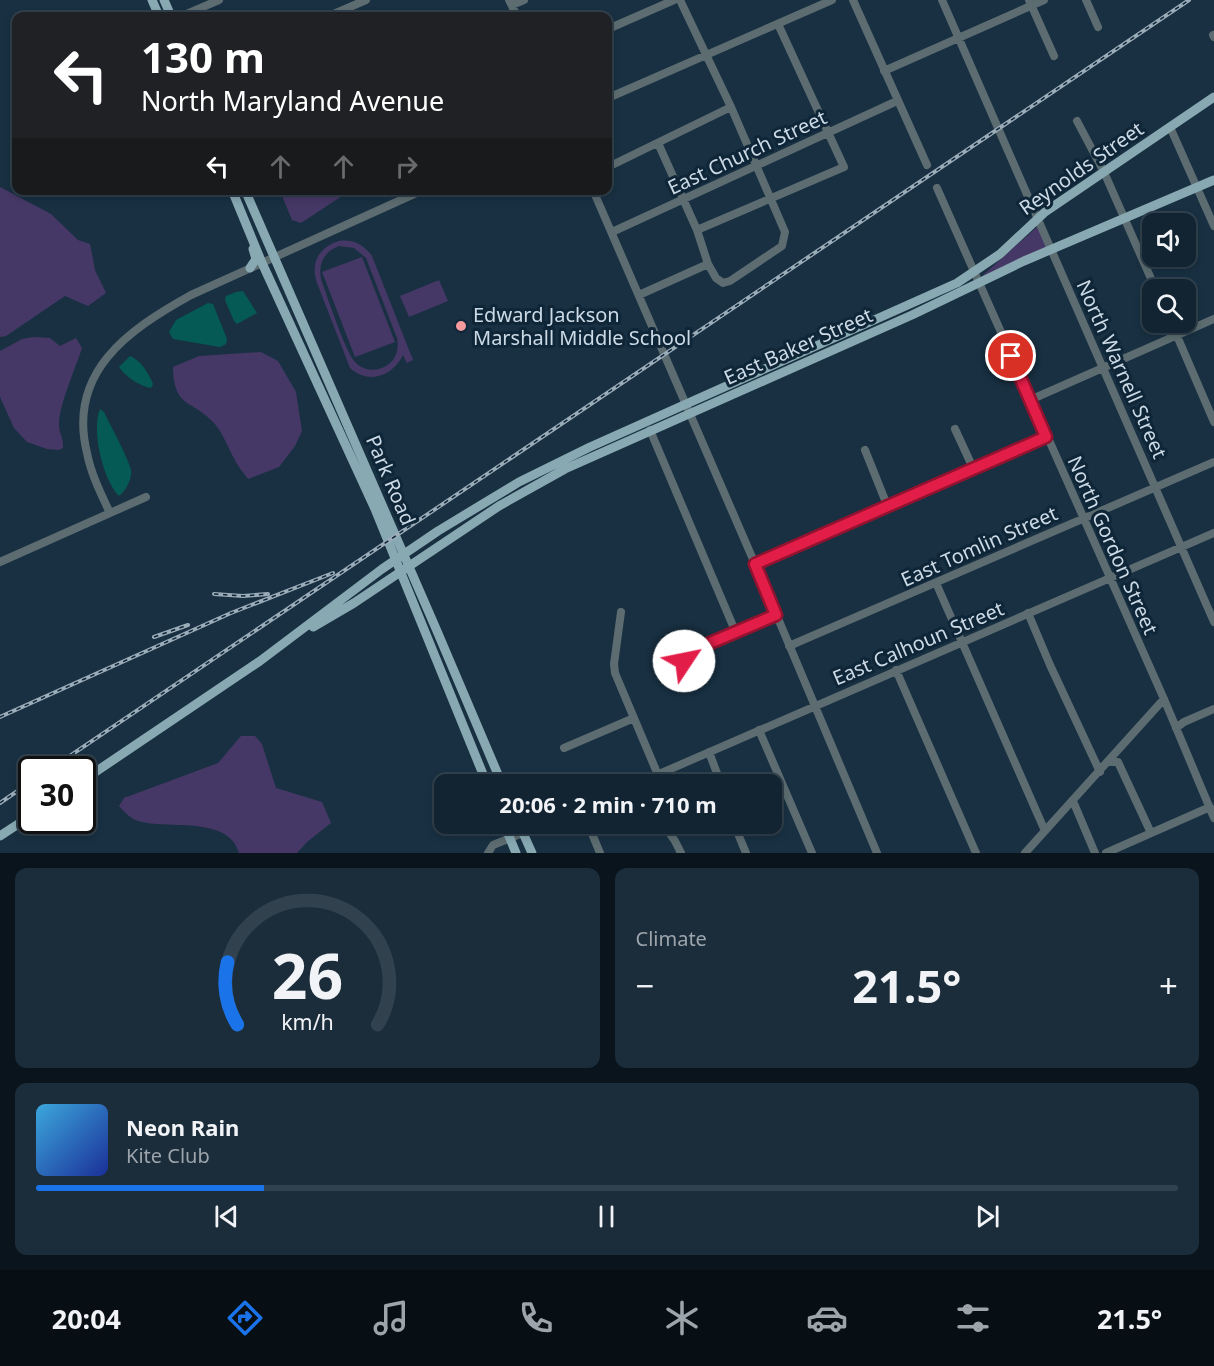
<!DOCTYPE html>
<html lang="en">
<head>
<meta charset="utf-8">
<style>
  :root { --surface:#122432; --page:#1b2c3a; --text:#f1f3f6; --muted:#9ca4ac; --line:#31414d; --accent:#1a73e8 }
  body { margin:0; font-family:"Noto Sans",sans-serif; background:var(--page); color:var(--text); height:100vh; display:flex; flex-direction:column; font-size:22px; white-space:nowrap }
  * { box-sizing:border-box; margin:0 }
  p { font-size:20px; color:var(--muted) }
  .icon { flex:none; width:33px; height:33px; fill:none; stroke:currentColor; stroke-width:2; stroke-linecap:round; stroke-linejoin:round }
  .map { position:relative; height:853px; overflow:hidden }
  .side { display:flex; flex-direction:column; gap:15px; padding:15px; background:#0a141c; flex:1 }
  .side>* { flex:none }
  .hud { position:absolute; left:12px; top:12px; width:600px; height:183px; border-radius:12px; box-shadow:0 3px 9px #0003,0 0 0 2px var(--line); background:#202124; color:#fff; overflow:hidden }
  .fabs { position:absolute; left:1142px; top:213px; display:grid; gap:12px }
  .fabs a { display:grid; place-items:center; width:54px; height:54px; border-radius:12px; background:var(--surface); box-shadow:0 3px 9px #0003,0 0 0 2px var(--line); font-size:30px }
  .speed { position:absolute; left:18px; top:756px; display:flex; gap:12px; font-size:30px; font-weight:700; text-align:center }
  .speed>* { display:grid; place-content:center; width:78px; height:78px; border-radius:50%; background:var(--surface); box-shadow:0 3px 9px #0003,0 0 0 2px var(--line); line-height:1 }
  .speed .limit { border:3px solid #111; border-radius:9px; background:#fff; color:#111 }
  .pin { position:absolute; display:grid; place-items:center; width:51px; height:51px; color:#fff; margin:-26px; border:3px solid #fff; border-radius:50%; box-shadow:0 2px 6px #0007 }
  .me { position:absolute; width:66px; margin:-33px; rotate:56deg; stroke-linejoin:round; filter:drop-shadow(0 0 4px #0008) }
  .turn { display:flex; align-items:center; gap:21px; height:126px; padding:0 30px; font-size:27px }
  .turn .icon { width:78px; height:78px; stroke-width:2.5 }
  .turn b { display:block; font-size:42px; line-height:51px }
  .lanes { display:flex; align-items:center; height:57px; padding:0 30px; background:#0003; justify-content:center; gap:30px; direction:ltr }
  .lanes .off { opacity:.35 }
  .big { font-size:45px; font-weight:700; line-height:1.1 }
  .side .tile { flex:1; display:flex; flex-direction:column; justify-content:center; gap:9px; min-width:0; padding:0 21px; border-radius:12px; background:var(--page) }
  .side .dial { align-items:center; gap:0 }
  .dial svg { height:156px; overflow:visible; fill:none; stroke:var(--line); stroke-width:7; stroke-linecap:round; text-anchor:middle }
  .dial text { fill:var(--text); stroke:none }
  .song { display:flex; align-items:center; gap:18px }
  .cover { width:72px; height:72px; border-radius:9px; background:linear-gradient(135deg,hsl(200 70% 55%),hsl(230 70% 35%)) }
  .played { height:6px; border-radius:3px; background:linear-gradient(90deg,var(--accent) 20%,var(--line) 20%) }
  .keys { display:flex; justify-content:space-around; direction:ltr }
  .heat { display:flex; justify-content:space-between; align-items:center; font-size:33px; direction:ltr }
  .side .tiles { flex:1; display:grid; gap:15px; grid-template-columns:1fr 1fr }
  .tile:last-child { grid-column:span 2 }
  .trip { position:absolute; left:434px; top:774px; width:348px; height:60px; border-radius:12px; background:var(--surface); box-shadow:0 3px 9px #0003,0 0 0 2px var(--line); font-weight:700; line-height:60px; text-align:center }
  .tabs { display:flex; height:96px; justify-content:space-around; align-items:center; background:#070e14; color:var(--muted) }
  .tabs .icon { width:42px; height:42px }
  .tabs .active { color:var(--accent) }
  .tabs b { font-size:27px; color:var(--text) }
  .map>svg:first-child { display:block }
</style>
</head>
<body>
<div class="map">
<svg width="1214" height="853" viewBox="0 0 1214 853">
  <rect width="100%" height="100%" fill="#183042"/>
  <!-- green -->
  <path fill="#463866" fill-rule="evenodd" d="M0 187 51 214 78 240 90 244 95 270 106 293 88 306 65 296 6 336 0 337Z
    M280 191H339L342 196 301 223 292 220Z
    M1038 226 1048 247 982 276Z
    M339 241C353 239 364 245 372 256L413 360 407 363 403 355C393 376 369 385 350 368L317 283C310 263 319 247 339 241ZM339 246 354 248 366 258 397 338C399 348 397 357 389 364 379 372 364 372 355 362 345 351 327 296 321 279 318 263 324 252 339 246Z
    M362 257 395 342 355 357 322 272Z
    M439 280 448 301 409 317 400 296Z
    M34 337 50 338 60 346 76 338 82 348C75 370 59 404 59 425 59 433 64 439 63 448L59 450 47 449 27 442 14 428 0 397V351L22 339Z
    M261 352 278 361 296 392 302 431 295 446 279 467 248 479C244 473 238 467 235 460 228 448 223 433 214 423 191 398 174 409 173 367L199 356Z
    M241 736H255L262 744 276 788 322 802 331 823 307 842 297 853H239C229 816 170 829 142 822 132 820 125 813 119 806L124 798 218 763Z"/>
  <!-- water -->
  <path fill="#055a56" d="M243 291 257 313 237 324 234 321 225 300 226 296 236 292Z
    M208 303 213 304 227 339 226 344 220 347 173 339 169 332 176 320Z
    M130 356C141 360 149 374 153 384L151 388C139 386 126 377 119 367Z
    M100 409 104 412C111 427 127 455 131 470 132 479 126 491 119 496 103 480 91 430 100 409Z"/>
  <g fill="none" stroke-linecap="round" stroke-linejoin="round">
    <!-- minor -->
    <path stroke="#5c6c70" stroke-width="8" d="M509 0 517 16
      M853 0 927 165
      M942 0 1214 622
      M1029 0 1054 56
      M1086 0 1098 27
      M512 5 524 0
      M182 16 219 0
      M329 16 366 0
      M608 29 674 0
      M1213 35 1214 37
      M884 71 1044 0
      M608 98 832 0
      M1077 121 1104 172 1156 290
      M1170 127 1214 226
      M658 143 697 230 708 264 716 278 723 283 730 281 782 246 785 232 731 107 680 0
      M608 167 731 107
      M937 188 1164 699 1214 818
      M593 190 755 564 877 853
      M697 230 844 167 778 24
      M612 232 897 101
      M639 295 708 264
      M1171 322 1214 422
      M1030 400 1214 319
      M955 429 973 468
      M650 430 736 633
      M865 450 887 505
      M110 513C101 494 91 474 87 453 67 372 128 330 191 295L423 190
      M0 562 146 497
      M755 564 1046 437
      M936 583 1045 831
      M621 612 614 664 615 673 658 775
      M1028 613 1050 665 1100 772
      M789 646 1214 462
      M685 661 700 654 710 643 776 615
      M896 670 976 853
      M1176 728 1184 722 1214 709
      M759 730 812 853
      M564 748 634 718
      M709 752 721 784
      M1109 762H1118L1151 833
      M636 784 1214 533
      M1073 801 1095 853
      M588 824 600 853
      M663 824 675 841 681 853
      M734 824 746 853
      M488 853 493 845 545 824
      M1025 853 1164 699
      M1106 853 1210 807"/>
    <!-- major -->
    <path stroke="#88a9b2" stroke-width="9" d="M152 0 159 16
      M164 0 171 16
      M232 190 262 263 375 509 487 784
      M245 190 437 631 502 784
      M250 268 256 259 253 249
      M313 627 354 603 499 506 565 469 912 315 1024 261 1214 180
      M82 781 260 661 382 569 438 531 519 482 590 447 957 283 1000 254 1045 212 1214 97
      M504 824 516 853
      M519 824 532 853
      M0 836 32 815"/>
    <!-- rail casing -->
    <g stroke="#9bacb9" stroke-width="4">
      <path id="rail" d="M214 594 243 596 268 594
        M154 637 188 625
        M0 717 231 613 333 573
        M49 770 1189 0
        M0 803 32 781"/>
    </g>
    <!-- rail -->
    <use href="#rail" stroke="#0e2638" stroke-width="1.5" stroke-dasharray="4.5" stroke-linecap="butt"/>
  </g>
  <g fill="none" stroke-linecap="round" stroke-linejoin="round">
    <!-- route casing -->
    <g stroke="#92132f" stroke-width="15">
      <path id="route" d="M684 661 700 654 710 643 776 615 755 564 1046 437 1011 356"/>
    </g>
    <!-- route -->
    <use href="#route" stroke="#e11d48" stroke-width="10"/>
  </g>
  <!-- markers -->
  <circle fill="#f59b9e" stroke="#0e2638" stroke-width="2" cx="461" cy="326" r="6"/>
  <g text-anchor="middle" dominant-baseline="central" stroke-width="6" stroke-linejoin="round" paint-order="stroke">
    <!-- street labels -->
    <g font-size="20" fill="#ccdae6" stroke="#0e2638">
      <text transform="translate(747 152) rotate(-25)">East Church Street</text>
      <text transform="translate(1081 168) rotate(-35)">Reynolds Street</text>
      <text transform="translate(798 346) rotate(-24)">East Baker Street</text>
      <text transform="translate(1122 369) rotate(66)">North Warnell Street</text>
      <text transform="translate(391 480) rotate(67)">Park Road</text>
      <text transform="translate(1113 545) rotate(66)">North Gordon Street</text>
      <text transform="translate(979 546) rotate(-24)">East Tomlin Street</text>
      <text transform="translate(918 643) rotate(-23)">East Calhoun Street</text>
    </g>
    <!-- poi labels -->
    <g font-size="20" fill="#ccdae6" stroke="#0e2638" text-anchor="start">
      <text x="473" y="314">Edward Jackson<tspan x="473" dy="23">Marshall Middle School</tspan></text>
    </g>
  </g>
</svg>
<div class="fabs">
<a><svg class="icon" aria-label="sound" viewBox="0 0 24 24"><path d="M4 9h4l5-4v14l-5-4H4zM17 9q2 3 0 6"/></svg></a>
<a><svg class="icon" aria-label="search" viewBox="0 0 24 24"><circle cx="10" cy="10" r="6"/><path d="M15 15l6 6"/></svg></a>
</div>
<div class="speed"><div class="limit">30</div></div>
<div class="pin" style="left:1011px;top:356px;background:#d93025"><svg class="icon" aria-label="arrive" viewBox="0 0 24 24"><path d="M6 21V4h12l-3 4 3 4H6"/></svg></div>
<svg class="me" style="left:684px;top:661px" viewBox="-20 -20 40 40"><circle r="19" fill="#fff"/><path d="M0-13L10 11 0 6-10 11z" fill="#e11d48"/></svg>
<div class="trip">20:06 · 2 min · 710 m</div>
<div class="hud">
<div class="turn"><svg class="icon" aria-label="left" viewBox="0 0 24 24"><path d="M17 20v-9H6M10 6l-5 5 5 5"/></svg><div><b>130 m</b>North Maryland Avenue</div></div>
<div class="lanes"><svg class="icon" aria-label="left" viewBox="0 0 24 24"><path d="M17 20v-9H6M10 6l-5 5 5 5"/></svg><svg class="icon off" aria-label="ahead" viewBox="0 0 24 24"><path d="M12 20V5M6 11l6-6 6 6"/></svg><svg class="icon off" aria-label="ahead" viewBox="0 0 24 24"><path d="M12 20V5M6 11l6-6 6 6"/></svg><svg class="icon off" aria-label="right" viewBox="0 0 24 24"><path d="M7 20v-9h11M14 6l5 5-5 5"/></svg></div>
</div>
</div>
<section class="side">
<div class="tiles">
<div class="tile dial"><svg viewBox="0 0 100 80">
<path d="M14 69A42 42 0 1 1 86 69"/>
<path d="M14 69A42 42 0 0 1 9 37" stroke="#1a73e8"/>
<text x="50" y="56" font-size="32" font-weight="700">26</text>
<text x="50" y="72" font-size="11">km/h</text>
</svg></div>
<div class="tile"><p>Climate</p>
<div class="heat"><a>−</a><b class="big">21.5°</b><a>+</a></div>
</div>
<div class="tile">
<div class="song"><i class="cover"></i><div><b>Neon Rain</b><p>Kite Club</p></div></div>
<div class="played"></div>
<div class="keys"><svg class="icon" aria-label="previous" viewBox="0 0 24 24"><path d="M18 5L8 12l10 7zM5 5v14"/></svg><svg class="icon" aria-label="pause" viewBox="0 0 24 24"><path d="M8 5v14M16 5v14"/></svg><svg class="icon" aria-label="next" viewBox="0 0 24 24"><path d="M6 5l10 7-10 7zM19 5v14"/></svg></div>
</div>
</div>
</section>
<nav class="tabs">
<b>20:04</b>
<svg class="icon active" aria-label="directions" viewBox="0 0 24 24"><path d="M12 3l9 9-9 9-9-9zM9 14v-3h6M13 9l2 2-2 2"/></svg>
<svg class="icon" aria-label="music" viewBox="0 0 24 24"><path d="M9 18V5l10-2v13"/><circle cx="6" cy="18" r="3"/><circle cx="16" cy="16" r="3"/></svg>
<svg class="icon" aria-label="phone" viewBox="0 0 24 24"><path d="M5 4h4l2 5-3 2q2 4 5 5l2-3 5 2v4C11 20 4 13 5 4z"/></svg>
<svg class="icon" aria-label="climate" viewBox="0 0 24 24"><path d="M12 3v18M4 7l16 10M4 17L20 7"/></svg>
<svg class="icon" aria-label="car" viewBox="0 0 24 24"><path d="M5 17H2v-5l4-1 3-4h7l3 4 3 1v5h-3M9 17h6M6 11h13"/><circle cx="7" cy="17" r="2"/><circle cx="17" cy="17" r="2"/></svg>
<svg class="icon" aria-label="filters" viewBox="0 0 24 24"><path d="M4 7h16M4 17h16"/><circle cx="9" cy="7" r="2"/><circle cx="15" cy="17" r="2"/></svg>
<b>21.5°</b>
</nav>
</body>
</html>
